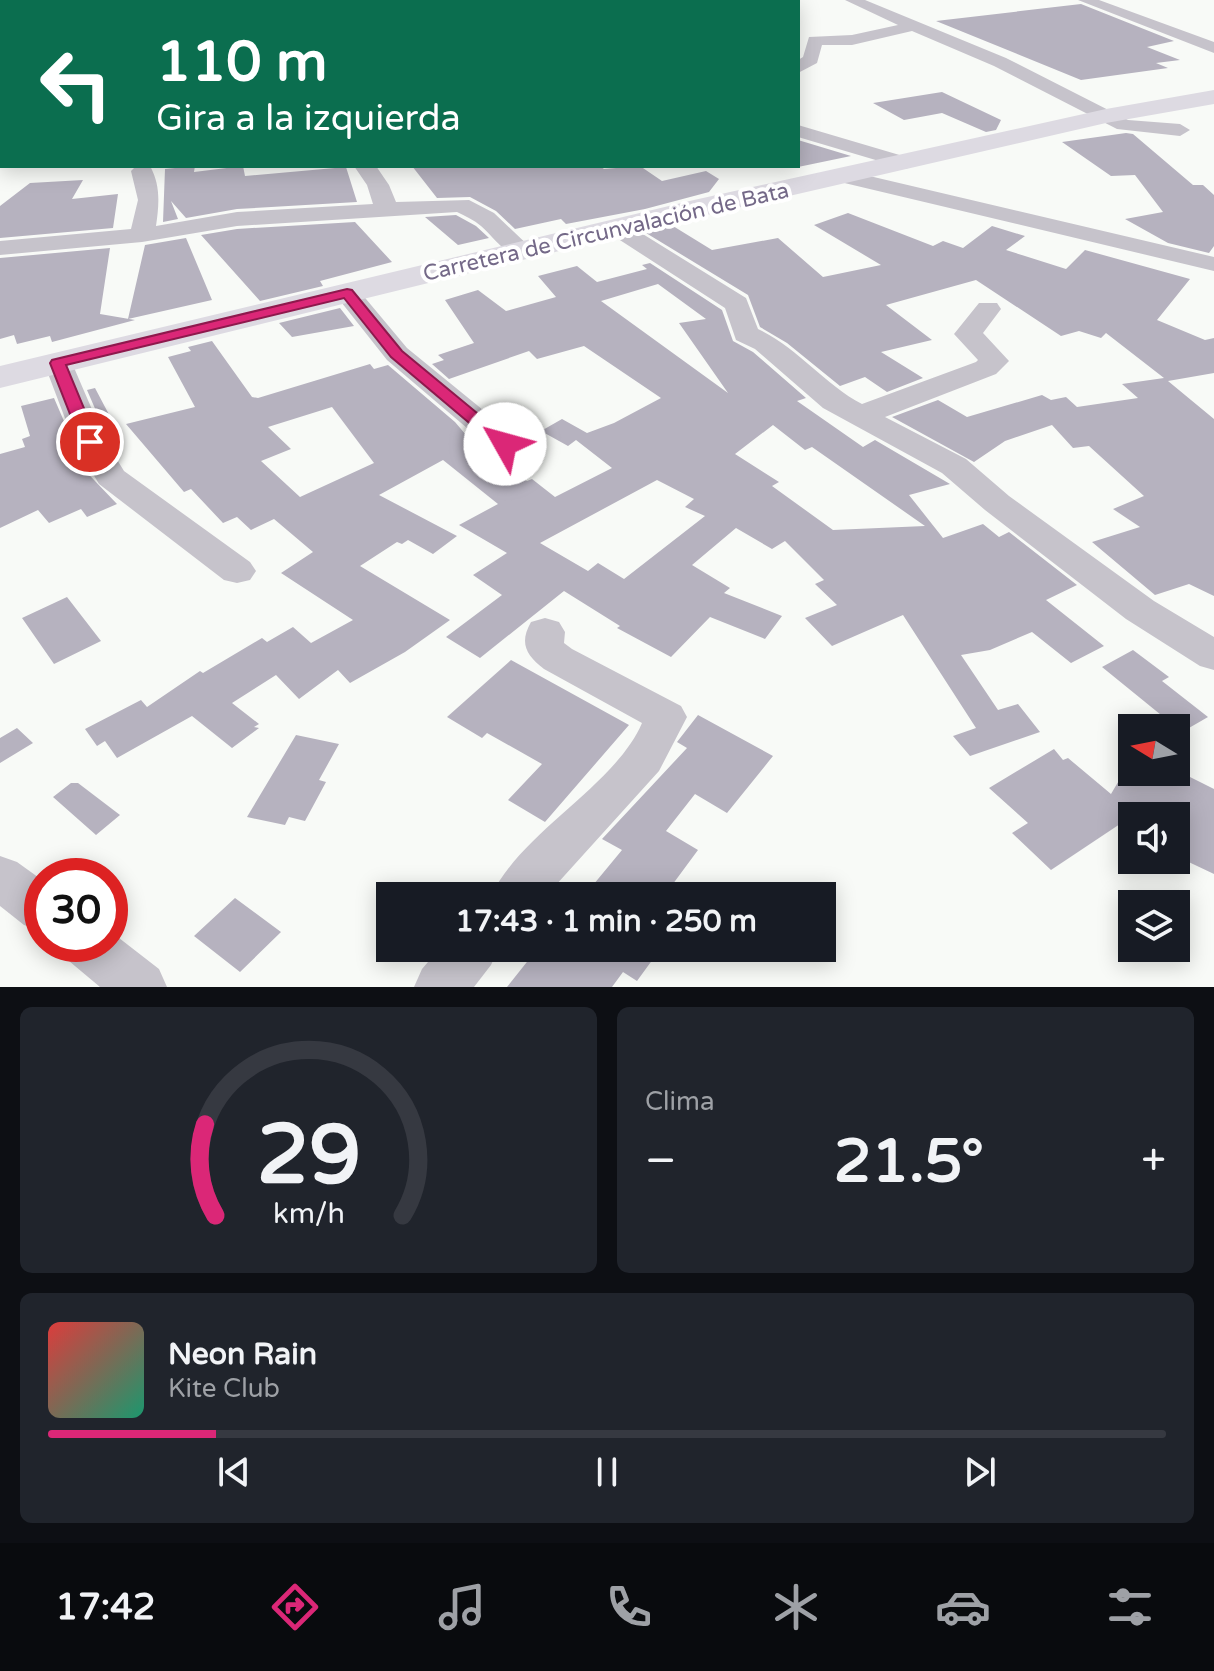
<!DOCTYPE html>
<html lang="es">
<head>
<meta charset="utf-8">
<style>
  :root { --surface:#171b24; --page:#20242c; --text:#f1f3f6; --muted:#9ea1a6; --line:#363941; --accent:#db2777 }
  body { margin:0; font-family:"Varela Round",sans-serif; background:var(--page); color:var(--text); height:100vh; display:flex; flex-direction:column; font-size:30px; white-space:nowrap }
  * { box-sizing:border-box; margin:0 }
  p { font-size:26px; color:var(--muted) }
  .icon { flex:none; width:44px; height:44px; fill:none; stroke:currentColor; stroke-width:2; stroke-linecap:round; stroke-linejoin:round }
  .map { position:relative; height:987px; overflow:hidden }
  .sheet { display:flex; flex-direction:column; gap:20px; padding:20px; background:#0d0f14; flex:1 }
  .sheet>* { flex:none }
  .banner { position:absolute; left:0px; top:0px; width:800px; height:168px; box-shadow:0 4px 20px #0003; background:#0b6e4f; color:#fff; overflow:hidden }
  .needle { width:52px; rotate:280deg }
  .buttons { position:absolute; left:1118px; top:714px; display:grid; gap:16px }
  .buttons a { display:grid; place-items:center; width:72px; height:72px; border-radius:0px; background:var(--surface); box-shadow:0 4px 20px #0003; font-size:40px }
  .speed { position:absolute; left:24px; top:858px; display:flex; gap:16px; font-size:40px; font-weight:700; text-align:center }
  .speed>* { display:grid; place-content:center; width:104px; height:104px; border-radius:50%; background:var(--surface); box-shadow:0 4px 20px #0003; line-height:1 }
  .speed .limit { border:12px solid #d22; background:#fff; color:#111 }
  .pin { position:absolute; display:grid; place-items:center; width:68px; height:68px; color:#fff; margin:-34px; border:4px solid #fff; border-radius:50%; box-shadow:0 2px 8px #0007 }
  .me { position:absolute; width:88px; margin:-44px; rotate:308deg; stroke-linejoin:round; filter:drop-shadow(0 0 6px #0008) }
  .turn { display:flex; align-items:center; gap:28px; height:168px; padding:0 24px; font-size:36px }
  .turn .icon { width:104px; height:104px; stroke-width:2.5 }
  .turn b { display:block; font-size:56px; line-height:68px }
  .big { font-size:60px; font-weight:700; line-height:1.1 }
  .sheet .tile { flex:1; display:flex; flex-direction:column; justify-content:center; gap:12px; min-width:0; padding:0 28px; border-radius:12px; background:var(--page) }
  .sheet .dial { align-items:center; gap:0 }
  .dial svg { height:208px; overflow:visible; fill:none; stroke:var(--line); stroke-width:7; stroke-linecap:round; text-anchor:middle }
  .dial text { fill:var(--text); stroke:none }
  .song { display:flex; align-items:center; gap:24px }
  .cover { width:96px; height:96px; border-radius:12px; background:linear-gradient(135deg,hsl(0 70% 55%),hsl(160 70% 35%)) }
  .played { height:8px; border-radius:4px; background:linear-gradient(90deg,var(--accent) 15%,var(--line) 15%) }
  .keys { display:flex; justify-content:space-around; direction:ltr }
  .heat { display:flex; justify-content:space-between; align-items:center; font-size:44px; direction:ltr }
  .sheet .tiles { flex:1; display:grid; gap:20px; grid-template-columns:1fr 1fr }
  .tile:last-child { grid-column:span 2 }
  .trip { position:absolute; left:376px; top:882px; width:460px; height:80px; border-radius:0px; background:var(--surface); box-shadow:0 4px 20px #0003; font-weight:700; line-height:80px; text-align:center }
  .tabs { display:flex; height:128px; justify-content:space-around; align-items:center; background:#090b0e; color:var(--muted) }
  .tabs .icon { width:56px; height:56px }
  .tabs .selected { color:var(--accent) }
  .tabs b { font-size:36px; color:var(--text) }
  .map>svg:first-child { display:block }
</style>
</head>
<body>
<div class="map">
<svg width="1214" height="987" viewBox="0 0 1214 987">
  <rect width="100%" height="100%" fill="#f8faf7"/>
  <!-- building -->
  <path fill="#b6b2bf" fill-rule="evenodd" d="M1081 4 1174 41 1147 47 1180 60 1156 63 1168 68 1081 80 936 21Z
    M942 92 1001 120 996 130 986 132 942 113 904 120 873 103Z
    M1126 133 1133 134 1193 185H1203L1214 195V246L1209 253 1168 243 1125 219 1163 212 1135 175 1111 176 1062 142Z
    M798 140 851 156 798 167Z
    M195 166 194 172 243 166 245 176 346 167 357 202 237 209 186 218 171 201 178 219 163 222 165 169Z
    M412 166H600L604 169 640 166 662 181 706 171 719 179 709 192 645 209 566 224 561 219 515 229 496 211 470 197 437 198Z
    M83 180 72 199 118 194 113 228 0 238V206L30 183Z
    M848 213 933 246 943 241 963 248 992 226 1025 236 1006 250 1066 269 1085 250 1190 279 1157 320 1205 340 1214 338V373L1168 381 1214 419V596L1189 584 1155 595 1092 542 1140 527 1113 509 1144 496 1089 446 1073 448 1052 425 1005 441 974 462 892 417 938 400 967 417 1042 395 1051 400 1066 397 1077 407 1138 398 1122 384 1164 378 1106 333 1101 338 1079 331 1061 336 976 280 886 305 932 340 881 352 923 378 887 392 865 377 840 386 787 343 760 327 748 295 646 233 673 226 712 250 778 238 823 277 881 265 814 225Z
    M456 215 476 226 489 238 458 245 425 217Z
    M355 222 392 262 320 281 323 286 260 301 201 235 237 229Z
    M186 238 212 300 128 319 145 245Z
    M110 248 100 314 135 320 52 342 50 336 17 344 14 335 0 339V258Z
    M650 263 722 310 733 341 753 352 806 398 797 401 863 447 875 440 950 484 909 495 943 538 983 524 999 537 1009 532 1077 585 1046 600 1104 646 1071 663 1032 632 990 650 961 655 998 710 1018 704 1040 732 970 756 953 736 976 728 903 615 832 646 805 618 837 605 815 584 824 580 785 541 772 549 736 528 692 565 730 588 724 593 782 616 765 639 710 617 671 657 617 628 620 626 564 591 480 658 446 637 502 595 473 575 507 553 459 525 498 504 443 460 379 495 457 536 433 554 408 540 402 544 397 542 360 566 450 620 405 652 350 683 338 670 299 699 276 675 232 703 259 724 254 727 259 728 232 748 192 716 117 758 105 741 97 746 85 729 141 700 147 707 200 671 203 673 262 638 267 642 293 627 311 643 353 620 281 573 313 552 274 519 251 530 237 517 223 523 191 489 184 492 126 424 195 407 168 357 191 351 188 347 212 341 252 397 258 398 370 364 374 369 388 365 455 422 472 442 527 481 532 479 555 497 612 468 576 440 568 446 541 431 562 419 587 433 614 423 661 398 584 346 537 359 529 351 449 379 432 364 444 360 438 355 474 343 445 300 478 290 506 311 556 297 538 276 577 266 597 282 647 269 642 265ZM658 284 706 319 679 323 728 393 601 301ZM332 407 374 463 300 497 261 461 291 449 268 427ZM773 425 805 450 812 447 925 526 833 530 772 486 779 482 735 454ZM657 480 694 499 685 507 705 516 624 579 598 563 588 571 540 543Z
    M340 308 354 326 292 337 279 323Z
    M95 388 124 443 112 447 109 441 87 390Z
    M54 398 79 456 73 458 117 504 87 517 81 509 49 523 38 510 0 528V454L25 447 22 439 30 436 21 406Z
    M67 597 101 641 54 664 22 618Z
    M1133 650 1169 677 1162 681 1208 717 1182 732 1102 667Z
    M511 660 629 725 545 822 508 800 542 764 487 733 482 738 447 717Z
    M698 715 773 756 727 813 695 794 666 831 698 850 664 896H584L622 850 602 839 687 748 677 742Z
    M17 728 33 743 0 763V738Z
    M296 735 339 744 319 780 326 782 305 821 289 817 285 825 247 817Z
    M1054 749 1063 760 1068 758 1111 794 1124 772H1180L1214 789V874L1176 856 1190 816H1132V827L1123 822 1051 870 1012 833 1028 823 989 788Z
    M71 783H78L120 815 96 835 53 797Z
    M235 898 281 932 240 972 194 936Z
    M538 948H661L637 981 623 972 612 987H507Z"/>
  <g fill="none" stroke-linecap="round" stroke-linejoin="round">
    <!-- minor -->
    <path fill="#c6c3cb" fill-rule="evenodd" d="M331 0H354L355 2H332Z
      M677 0H694L695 2H678Z
      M845 0H865L1006 58 1128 120 1180 124 1190 130 1180 136 1117 129 994 66 912 31 852 45H822L817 63 798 73V60L803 57 809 37 852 35 898 25Z
      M1078 0H1099L1214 42V53Z
      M2 40V54L0 55V41Z
      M798 125 913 159 917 163 906 169 798 137Z
      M136 166H150C161 186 159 205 156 226L237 212 373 204 367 185 354 166H376L389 185 396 202 469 200 494 213 534 251 531 256C509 262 496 239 481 226 474 220 465 216 457 212L237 226 142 242 0 255V241L131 229 138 200 131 171Z
      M844 170 1214 257V271L836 181 833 176 836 171Z
      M617 221 625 223 746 298 758 329C797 347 824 384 862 404L976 362 978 360 954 334 979 303H997L1001 309 983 333 1009 361 996 374 885 417 966 459 1009 496 1154 601 1214 637V670L1200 666 1126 619 985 510 942 473 823 408 755 349 736 340 725 308 609 233 605 228 609 223Z
      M347 285 356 287 407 348 516 437 521 444 516 451 505 454 494 451 387 360 334 293 338 287Z
      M58 354 68 357 72 363 106 442 124 471 250 562 256 571 250 580 237 583 224 580 99 484 74 442 44 363 48 357Z
      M545 618 559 622 565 632 564 643 572 649 681 706 687 717 659 771 546 896H491C522 831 615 786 642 723L544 669C526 655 519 643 531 622Z
      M0 856 17 862 42 880V931L24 925 0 906Z
      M110 931 159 969 167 987H100L69 961 61 944H110Z
      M440 948H499L491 965 474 987H414L422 969Z"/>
    <!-- major -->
    <path fill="#dddae2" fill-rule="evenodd" d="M1214 90V104L1106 123 694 218 0 388V366L694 200 1106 109Z"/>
  </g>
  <!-- route -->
  <path fill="#db2777" stroke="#8e194d" stroke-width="2" d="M347 289 352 290 402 351 511 441 514 444 511 448H499L391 357 344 298 66 365 98 442 90 447 81 442 50 363 52 360Z"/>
  <g text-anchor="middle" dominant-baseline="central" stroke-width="8" stroke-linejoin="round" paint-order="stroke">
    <!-- far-street labels -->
    <g font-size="22" fill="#746988" stroke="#fff">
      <text transform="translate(606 232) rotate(-13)">Carretera de Circunvalación de Bata</text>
    </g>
  </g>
</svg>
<div class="buttons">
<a><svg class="needle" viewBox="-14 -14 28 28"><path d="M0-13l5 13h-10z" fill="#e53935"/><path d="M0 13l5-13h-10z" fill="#9ea1a6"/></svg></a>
<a><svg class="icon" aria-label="sound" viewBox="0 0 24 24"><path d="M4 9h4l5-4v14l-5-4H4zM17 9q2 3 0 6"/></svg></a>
<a><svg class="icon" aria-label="layers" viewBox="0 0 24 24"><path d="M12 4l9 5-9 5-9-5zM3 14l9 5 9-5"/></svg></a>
</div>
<div class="speed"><div class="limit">30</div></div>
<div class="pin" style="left:90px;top:442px;background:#d93025"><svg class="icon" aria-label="arrive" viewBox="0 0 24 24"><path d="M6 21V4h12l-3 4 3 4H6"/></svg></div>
<svg class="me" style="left:505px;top:444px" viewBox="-20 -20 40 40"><circle r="19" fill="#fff"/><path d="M0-13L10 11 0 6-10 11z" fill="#db2777"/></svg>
<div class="trip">17:43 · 1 min · 250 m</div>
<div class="banner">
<div class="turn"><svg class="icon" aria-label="left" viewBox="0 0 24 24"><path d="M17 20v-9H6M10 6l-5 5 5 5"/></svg><div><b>110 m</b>Gira a la izquierda</div></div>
</div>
</div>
<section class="sheet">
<div class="tiles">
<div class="tile dial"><svg viewBox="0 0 100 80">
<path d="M14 69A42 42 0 1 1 86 69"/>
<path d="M14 69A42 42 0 0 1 10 34" stroke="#db2777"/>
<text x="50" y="56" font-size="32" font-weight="700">29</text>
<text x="50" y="72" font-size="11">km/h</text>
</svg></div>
<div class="tile"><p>Clima</p>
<div class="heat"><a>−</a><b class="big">21.5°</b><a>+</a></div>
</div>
<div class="tile">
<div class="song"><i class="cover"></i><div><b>Neon Rain</b><p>Kite Club</p></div></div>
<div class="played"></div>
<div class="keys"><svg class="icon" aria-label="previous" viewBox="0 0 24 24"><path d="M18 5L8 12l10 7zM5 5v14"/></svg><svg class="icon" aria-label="pause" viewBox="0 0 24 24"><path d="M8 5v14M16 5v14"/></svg><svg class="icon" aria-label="next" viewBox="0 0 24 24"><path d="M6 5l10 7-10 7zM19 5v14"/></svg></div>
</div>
</div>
</section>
<nav class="tabs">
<b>17:42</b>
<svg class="icon selected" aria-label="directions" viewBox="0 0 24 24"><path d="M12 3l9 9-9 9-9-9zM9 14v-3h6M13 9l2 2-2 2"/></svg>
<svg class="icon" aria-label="music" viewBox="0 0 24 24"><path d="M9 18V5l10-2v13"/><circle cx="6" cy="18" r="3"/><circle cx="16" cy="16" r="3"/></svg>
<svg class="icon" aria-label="phone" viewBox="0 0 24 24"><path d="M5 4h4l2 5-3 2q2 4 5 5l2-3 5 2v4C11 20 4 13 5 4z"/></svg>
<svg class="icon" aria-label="climate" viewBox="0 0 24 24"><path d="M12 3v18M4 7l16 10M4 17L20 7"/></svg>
<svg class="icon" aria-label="car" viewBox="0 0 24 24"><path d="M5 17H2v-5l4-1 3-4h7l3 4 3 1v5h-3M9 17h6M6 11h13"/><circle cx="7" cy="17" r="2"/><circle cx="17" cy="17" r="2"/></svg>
<svg class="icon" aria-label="filters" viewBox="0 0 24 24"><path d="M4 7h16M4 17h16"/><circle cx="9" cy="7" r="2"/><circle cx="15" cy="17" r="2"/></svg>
</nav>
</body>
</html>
